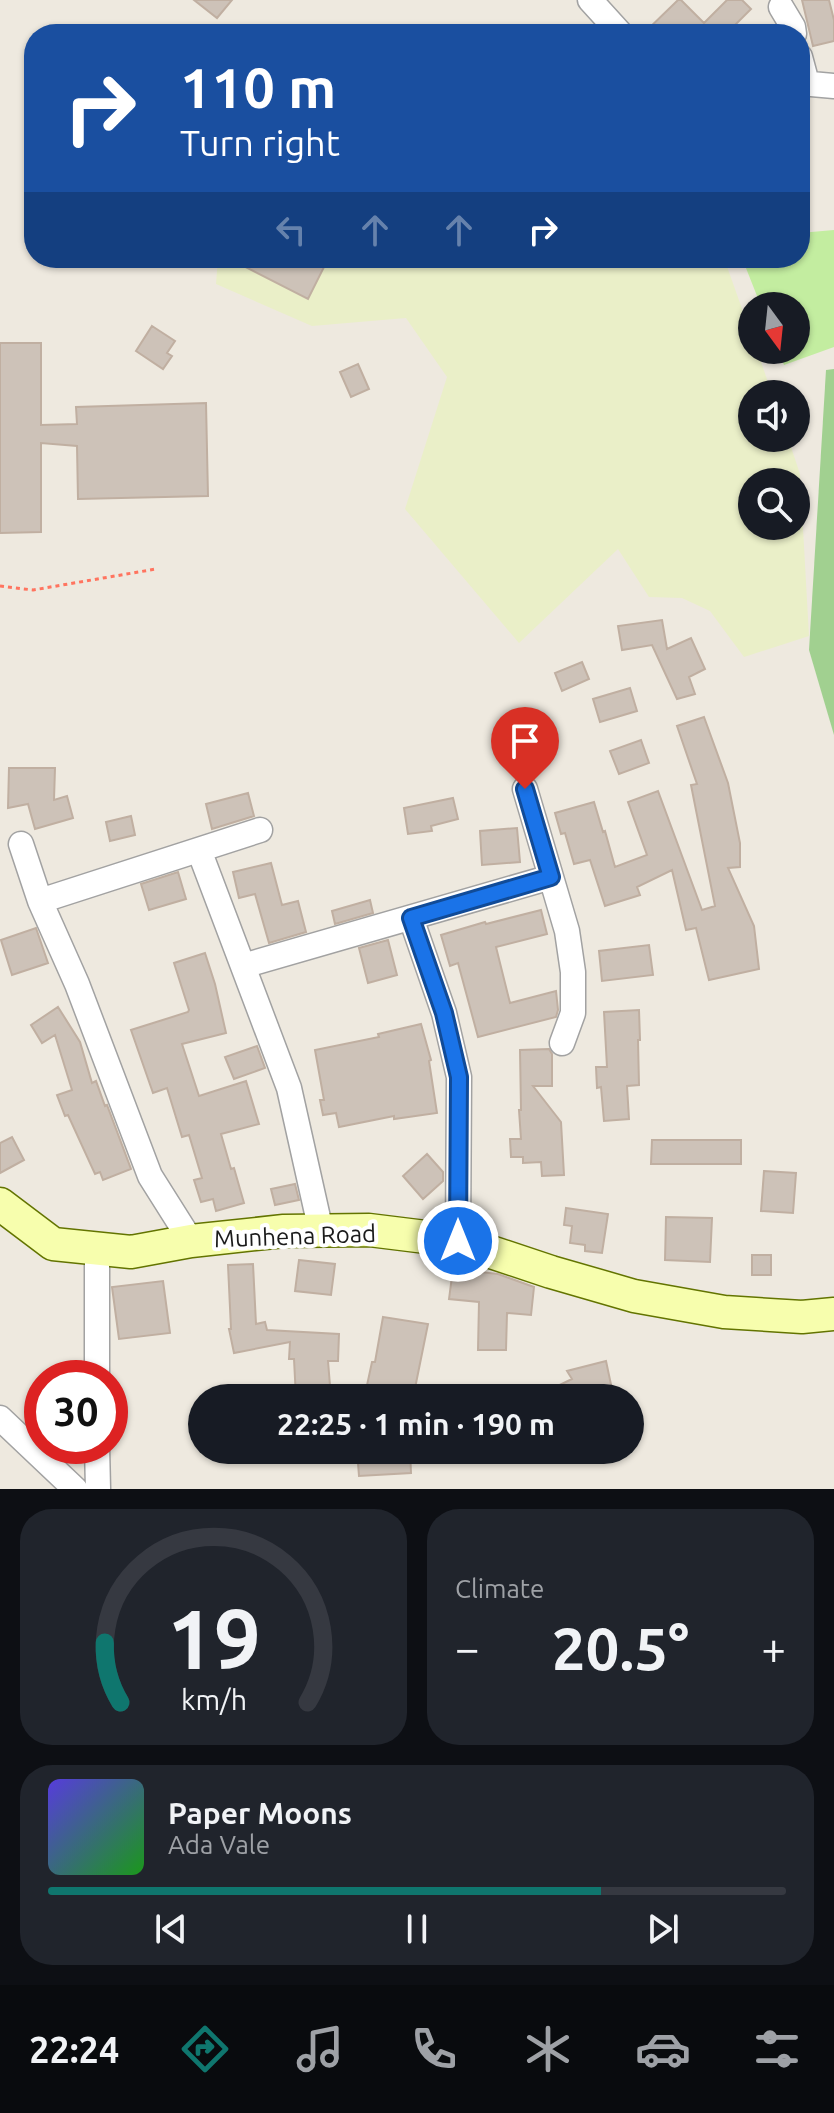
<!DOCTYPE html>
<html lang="en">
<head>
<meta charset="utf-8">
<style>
  :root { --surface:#171b24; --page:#20242c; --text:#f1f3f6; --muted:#9ea1a6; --line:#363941; --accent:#0f766e }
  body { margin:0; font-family:Ubuntu,sans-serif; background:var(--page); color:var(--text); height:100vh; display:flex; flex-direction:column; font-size:30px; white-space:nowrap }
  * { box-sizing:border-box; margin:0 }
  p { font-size:26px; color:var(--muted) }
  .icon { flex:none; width:44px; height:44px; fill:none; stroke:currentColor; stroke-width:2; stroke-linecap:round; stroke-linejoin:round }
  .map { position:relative; height:1489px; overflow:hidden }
  .details { display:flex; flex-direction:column; gap:20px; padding:20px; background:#0d0f14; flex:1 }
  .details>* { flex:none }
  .hud { position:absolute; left:24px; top:24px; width:786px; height:244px; border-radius:32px; box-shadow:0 2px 6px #0004; background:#1a4fa0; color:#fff; overflow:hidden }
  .needle { width:52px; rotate:165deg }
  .tools { position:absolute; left:738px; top:292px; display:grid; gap:16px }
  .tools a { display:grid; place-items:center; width:72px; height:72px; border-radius:50%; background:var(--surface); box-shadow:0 2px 6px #0004; font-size:40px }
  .speed { position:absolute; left:24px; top:1360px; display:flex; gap:16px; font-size:40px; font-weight:700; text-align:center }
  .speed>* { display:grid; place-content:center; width:104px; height:104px; border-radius:50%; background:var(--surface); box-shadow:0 2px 6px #0004; line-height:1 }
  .speed .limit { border:12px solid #d22; background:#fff; color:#111 }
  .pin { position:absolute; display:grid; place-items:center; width:68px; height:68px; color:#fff; margin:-82px -34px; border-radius:50% 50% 50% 0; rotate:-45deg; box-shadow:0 0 8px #0007 }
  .pin .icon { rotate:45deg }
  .me { position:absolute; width:88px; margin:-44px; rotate:0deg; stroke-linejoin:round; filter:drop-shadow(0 0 6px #0008) }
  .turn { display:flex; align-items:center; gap:28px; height:168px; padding:0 24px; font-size:36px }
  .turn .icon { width:104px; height:104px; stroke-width:2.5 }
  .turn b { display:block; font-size:56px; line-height:68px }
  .lanes { display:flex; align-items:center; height:76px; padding:0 24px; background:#0003; justify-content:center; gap:40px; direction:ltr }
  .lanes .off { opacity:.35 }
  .big { font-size:60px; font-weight:700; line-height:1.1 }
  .details .tile { flex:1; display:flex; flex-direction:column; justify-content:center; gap:12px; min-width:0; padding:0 28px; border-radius:32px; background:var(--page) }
  .details .dial { align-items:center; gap:0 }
  .dial svg { height:208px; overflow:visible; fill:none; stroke:var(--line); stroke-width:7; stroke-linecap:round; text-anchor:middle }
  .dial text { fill:var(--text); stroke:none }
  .song { display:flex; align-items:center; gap:24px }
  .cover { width:96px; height:96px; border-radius:12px; background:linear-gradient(135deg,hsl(250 70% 55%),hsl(120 70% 35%)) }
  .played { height:8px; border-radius:4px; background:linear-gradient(90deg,var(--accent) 75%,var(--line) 75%) }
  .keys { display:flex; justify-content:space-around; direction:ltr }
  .heat { display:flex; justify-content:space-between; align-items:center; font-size:44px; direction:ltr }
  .details .tiles { flex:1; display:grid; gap:20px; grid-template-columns:1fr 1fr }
  .tile:last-child { grid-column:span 2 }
  .trip { position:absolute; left:188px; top:1384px; width:456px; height:80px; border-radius:40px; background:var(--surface); box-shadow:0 2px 6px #0004; font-weight:700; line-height:80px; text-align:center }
  .tab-bar { display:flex; height:128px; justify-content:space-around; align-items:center; background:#090b0e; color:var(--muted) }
  .tab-bar .icon { width:56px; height:56px }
  .tab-bar .current { color:var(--accent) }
  .tab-bar b { font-size:36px; color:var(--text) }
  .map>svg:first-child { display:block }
</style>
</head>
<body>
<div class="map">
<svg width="834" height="1489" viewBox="0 0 834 1489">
  <rect width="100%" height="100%" fill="#eee9df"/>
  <!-- farmland -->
  <path fill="#eaefc8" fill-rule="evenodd" d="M218 258H724L752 337V350H757L772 394H752V438H788L800 474 809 636 744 657 710 611 682 598 649 597 618 549 519 643 405 509 447 377 406 318 312 326 216 284ZM752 482H796V526H752Z"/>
  <!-- grass -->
  <path fill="#c3eda0" d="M834 230V347L784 365 778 350H796V306H761L742 258H800V233Z"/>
  <!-- forest -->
  <path fill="#a1d090" d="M834 369V735L809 650 826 370Z"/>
  <!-- building -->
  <path fill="#cdc2b8" stroke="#c0afa1" stroke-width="2" d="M194 0H232L217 18Z
    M678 0H681L704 23 727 0H742L751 9 726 34H643Z
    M802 0H829L834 20V41L813 46Z
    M228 258H311L325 265 308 299Z
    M152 326 175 341 167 353 172 356 163 369 136 351Z
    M0 343H41V425L77 424 76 407 206 403 208 496 78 499 77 446 41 443V532L0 533Z
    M358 364 369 389 351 397 340 372Z
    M662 620 667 649 691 638 705 669 689 677 695 694 677 699 652 645 622 650 618 626Z
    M582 662 589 679 562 691 555 673Z
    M630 688 637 711 600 722 593 699Z
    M704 717 728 783 740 843V867L728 868 754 926 759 969 709 980 696 928 686 930 672 870 637 887 640 895 605 906 590 860 574 864 565 833 561 834 555 813 594 802 603 832 605 831 615 867 647 855 628 802 658 791 702 910 715 906 691 785 697 784 677 726Z
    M641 740 649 763 619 774 610 751Z
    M9 768H55L54 800 67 796 73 818 35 829 28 804 8 808Z
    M248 793 254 816 212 829 206 804Z
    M453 798 458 819 431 826 432 831 408 834 404 808Z
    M131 816 135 835 110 841 106 822Z
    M517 828 520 862 482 865 480 831Z
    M271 863 282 905 298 901 306 932 269 943 255 894 239 898 233 872Z
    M178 872 186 899 149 910 141 884Z
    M370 900 373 913 335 924 332 911Z
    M541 910 547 934 496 947 510 1003 556 991 558 1010 556 1017 478 1037 458 963 450 966 441 935 485 922 486 924Z
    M36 928 48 963 12 975 1 940Z
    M388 940 397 975 368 983 359 948Z
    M649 945 653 975 602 981 599 951Z
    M205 953 215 984 226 1033 182 1044 199 1096 246 1081 259 1124 221 1134 231 1169 234 1168 244 1203 216 1211 213 1199 201 1202 194 1180 202 1178 189 1135 182 1137 167 1088 153 1093 131 1030 188 1012 189 1010 174 963Z
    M58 1007 80 1042 92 1083 96 1081 105 1106 107 1105 131 1169 103 1180 100 1172 95 1174 68 1115 65 1116 57 1095 72 1090 55 1035 42 1043 31 1025Z
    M639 1010 640 1040H638L639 1085 627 1086 629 1119 604 1121 601 1087 597 1088 596 1067H607L604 1012Z
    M421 1024 431 1060 429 1061 437 1113 394 1119V1116L339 1127 336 1113 323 1115 320 1100H324L315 1050 379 1037 378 1034Z
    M257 1046 265 1068 234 1079 225 1057Z
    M549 1049 552 1054V1086H533L561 1122 564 1175 542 1176 541 1162 523 1163V1157H511L510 1139H521L519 1110H521L520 1050Z
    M12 1137 24 1160 0 1173V1143Z
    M652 1140H741V1164H651Z
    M427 1154 443 1172V1181L423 1199 403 1176Z
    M764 1171 796 1173 793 1213 761 1211Z
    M295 1184 299 1200 275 1205 271 1189Z
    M566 1208 608 1214 602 1253 585 1251V1245L570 1243 572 1226 564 1225Z
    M666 1217 712 1218 710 1262 665 1260Z
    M752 1255H771V1275H752Z
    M299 1260 335 1264 331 1295 295 1291Z
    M253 1264 256 1324 265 1322 267 1330 339 1334 338 1361H328L331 1398H296L294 1359H289L290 1342 234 1353 229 1329H231L228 1265Z
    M453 1269 498 1274 534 1287 531 1315 507 1313 506 1350H478L479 1302 449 1299Z
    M163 1281 170 1333 119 1339 112 1287Z
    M383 1317 428 1324 413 1398 366 1390 372 1362H375Z
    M606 1361 613 1394 595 1398H533L572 1379 567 1371Z
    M357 1450H410L411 1473 359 1476Z"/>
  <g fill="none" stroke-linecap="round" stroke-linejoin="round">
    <!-- street casing -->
    <g stroke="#a2a2a2" stroke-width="27">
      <path id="street" d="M590 0 621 34
        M781 7 793 27 794 34
        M800 57 807 83
        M800 83 834 86
        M525 789 567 931 573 972V1013L562 1043
        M21 844 40 901 77 984 150 1176 191 1241
        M199 850 289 1088 321 1231
        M40 901 260 830
        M411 918 444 1013 459 1077 458 1241
        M243 966 551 877
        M97 1249V1378
        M0 1418 75 1489
        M97 1446 98 1489"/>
    </g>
    <!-- secondary casing -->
    <g stroke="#637400" stroke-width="35">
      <path id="secondary" d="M0 1204 53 1244 131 1252 191 1241 284 1231 369 1230 458 1241 551 1272 634 1296 724 1312 802 1317 834 1314"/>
    </g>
    <!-- path -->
    <path stroke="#ff745f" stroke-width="3" stroke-dasharray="4 4" stroke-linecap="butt" d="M0 586 33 590 156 569"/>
    <!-- street -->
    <use href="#street" stroke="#fff" stroke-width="24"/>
    <!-- secondary -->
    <use href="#secondary" stroke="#f7fead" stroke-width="32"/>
  </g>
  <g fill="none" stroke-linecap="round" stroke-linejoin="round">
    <!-- route casing -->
    <g stroke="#114b97" stroke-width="20">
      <path id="route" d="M458 1241 459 1077 444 1013 411 918 551 877 525 789"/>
    </g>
    <!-- route -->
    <use href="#route" stroke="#1a73e8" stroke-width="14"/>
  </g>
  <g text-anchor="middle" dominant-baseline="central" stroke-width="8" stroke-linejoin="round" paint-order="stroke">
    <!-- street labels -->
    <g font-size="24" fill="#1b1b1b" stroke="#fff">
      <text transform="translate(295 1236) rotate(-2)">Munhena Road</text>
    </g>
  </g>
</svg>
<div class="tools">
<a><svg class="needle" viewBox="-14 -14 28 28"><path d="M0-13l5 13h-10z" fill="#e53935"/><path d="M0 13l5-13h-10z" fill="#9ea1a6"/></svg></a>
<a><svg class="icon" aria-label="sound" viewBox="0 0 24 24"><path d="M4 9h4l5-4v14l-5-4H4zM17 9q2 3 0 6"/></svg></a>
<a><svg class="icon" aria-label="search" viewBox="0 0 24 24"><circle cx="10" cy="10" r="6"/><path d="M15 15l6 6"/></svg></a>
</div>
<div class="speed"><div class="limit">30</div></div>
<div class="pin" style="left:525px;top:789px;background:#d93025"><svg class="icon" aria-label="arrive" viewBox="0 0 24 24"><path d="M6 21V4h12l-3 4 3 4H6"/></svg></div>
<svg class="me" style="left:458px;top:1241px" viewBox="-20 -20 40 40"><circle r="17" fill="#1a73e8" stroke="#fff" stroke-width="3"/><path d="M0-11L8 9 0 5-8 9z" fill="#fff"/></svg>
<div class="trip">22:25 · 1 min · 190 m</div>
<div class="hud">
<div class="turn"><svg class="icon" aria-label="right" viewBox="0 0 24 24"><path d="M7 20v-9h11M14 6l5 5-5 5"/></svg><div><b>110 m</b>Turn right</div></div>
<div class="lanes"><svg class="icon off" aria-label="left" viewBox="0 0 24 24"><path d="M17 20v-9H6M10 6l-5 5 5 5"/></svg><svg class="icon off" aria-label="ahead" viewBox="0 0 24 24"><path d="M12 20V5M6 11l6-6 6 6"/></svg><svg class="icon off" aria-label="ahead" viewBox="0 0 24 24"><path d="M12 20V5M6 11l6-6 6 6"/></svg><svg class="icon" aria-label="right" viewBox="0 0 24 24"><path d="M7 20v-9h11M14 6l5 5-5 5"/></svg></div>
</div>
</div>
<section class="details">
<div class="tiles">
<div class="tile dial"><svg viewBox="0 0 100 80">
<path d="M14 69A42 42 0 1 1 86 69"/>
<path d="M14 69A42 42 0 0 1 8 46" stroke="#0f766e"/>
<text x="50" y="56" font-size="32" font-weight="700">19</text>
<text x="50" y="72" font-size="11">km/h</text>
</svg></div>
<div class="tile"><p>Climate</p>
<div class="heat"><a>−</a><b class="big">20.5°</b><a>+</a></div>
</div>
<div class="tile">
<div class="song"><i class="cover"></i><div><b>Paper Moons</b><p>Ada Vale</p></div></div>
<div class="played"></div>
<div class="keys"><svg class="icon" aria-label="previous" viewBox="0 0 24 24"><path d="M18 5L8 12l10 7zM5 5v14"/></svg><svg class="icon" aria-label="pause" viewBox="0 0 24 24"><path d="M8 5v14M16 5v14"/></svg><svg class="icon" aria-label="next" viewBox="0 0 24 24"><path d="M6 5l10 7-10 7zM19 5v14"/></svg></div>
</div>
</div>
</section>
<nav class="tab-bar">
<b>22:24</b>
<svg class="icon current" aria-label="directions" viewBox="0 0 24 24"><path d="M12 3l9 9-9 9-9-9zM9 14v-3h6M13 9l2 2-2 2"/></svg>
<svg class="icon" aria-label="music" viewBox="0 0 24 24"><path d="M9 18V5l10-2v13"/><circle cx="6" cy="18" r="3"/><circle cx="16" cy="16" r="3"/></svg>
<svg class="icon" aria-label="phone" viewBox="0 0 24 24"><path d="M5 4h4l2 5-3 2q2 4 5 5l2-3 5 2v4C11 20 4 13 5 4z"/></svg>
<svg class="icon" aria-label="climate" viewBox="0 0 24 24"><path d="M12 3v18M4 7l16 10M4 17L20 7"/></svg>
<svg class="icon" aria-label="car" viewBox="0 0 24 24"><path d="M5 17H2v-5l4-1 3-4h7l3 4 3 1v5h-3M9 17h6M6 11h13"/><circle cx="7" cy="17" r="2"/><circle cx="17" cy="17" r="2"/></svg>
<svg class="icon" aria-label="filters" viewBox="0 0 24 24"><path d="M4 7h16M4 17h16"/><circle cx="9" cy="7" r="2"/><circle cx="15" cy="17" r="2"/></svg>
</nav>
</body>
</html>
